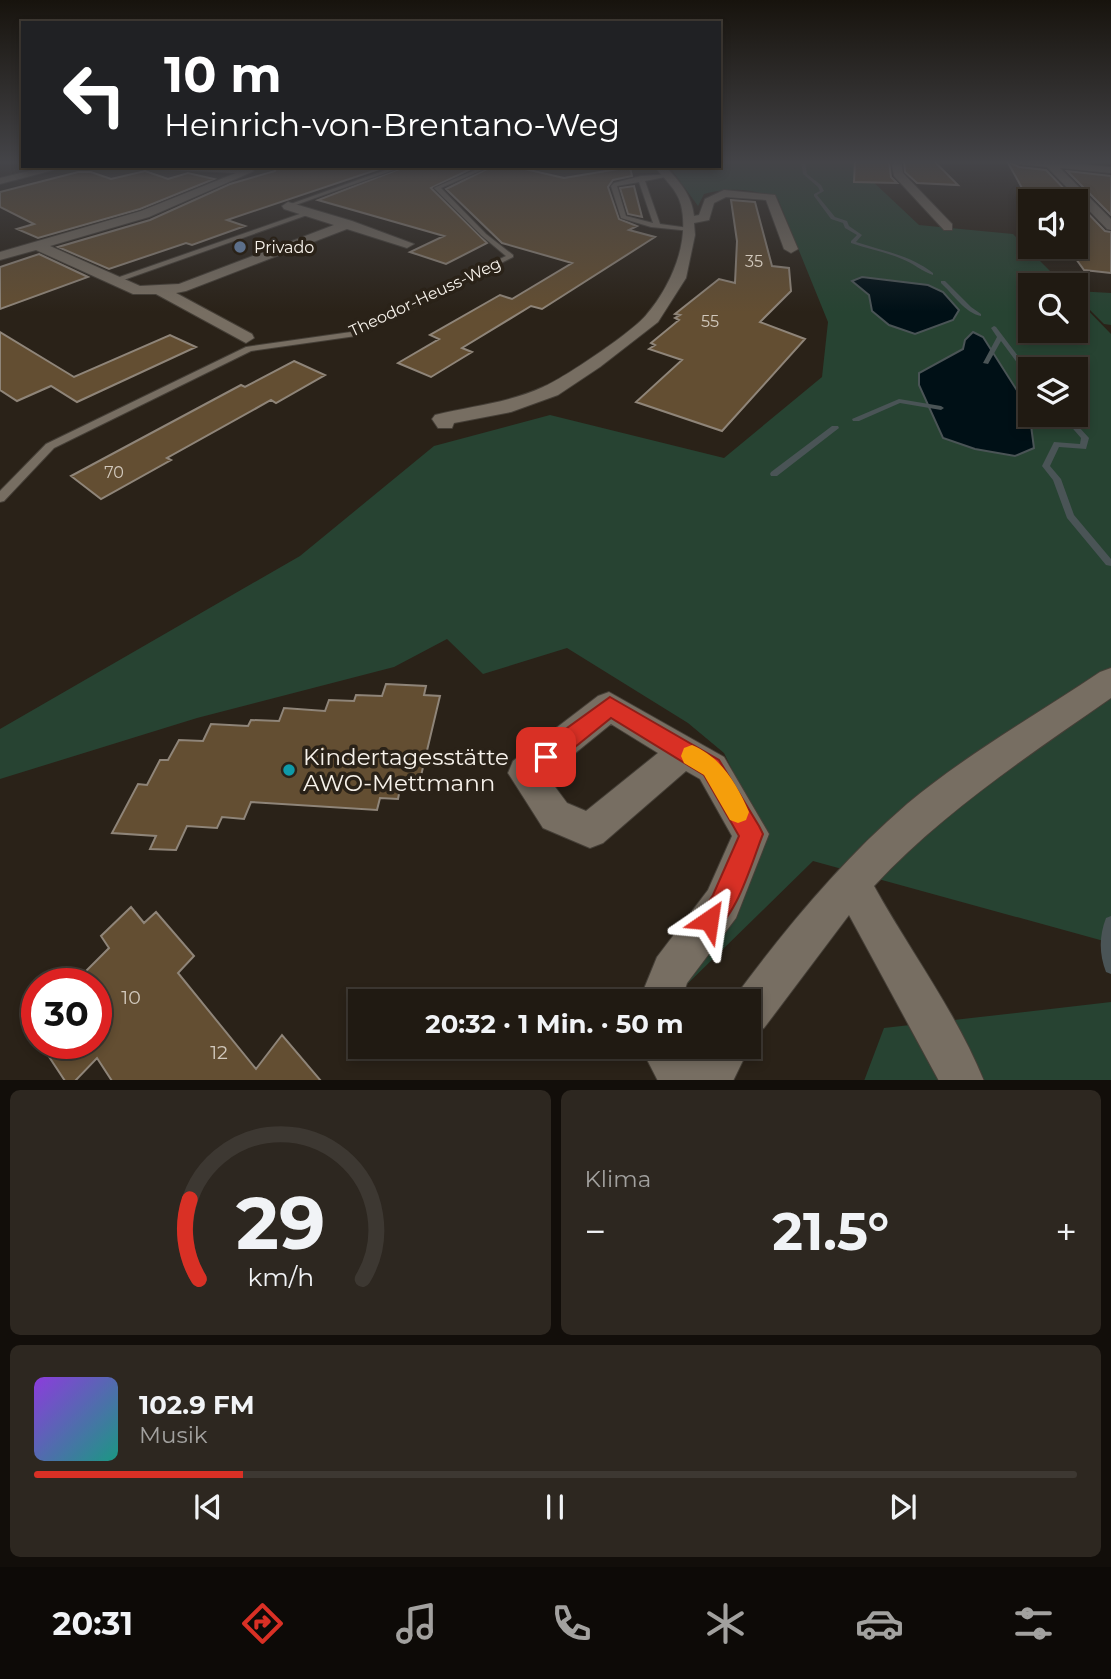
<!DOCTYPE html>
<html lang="de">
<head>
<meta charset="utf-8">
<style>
  :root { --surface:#201a12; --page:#2d2720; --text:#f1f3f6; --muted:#a2a19f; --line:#3d3832; --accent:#d93025 }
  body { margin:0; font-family:Montserrat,sans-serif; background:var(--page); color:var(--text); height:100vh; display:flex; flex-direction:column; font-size:26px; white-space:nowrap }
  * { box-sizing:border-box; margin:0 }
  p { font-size:23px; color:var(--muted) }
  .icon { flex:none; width:38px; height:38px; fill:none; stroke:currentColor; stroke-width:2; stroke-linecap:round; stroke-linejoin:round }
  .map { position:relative; height:1080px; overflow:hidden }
  .sheet { display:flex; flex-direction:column; gap:10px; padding:10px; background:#120e0a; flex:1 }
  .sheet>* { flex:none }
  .top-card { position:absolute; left:21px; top:21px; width:700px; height:147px; border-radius:0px; box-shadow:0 4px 10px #0003,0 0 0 2px var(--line); background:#202124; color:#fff; overflow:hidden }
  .tools { position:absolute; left:1018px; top:189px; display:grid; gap:14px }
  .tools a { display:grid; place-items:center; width:70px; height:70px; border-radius:0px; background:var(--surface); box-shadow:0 4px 10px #0003,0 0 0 2px var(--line); font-size:35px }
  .speed { position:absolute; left:21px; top:968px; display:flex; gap:14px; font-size:35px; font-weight:700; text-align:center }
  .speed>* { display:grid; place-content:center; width:91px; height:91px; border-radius:50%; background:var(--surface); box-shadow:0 4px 10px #0003,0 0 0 2px var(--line); line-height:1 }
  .speed .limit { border:10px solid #d22; background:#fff; color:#111 }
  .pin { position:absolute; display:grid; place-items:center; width:60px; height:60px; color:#fff; margin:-30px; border-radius:14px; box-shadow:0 4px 10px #0006 }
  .me { position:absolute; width:77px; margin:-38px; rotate:32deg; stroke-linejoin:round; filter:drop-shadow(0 0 5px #0008) }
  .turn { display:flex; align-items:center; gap:24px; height:147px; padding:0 28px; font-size:32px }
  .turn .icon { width:91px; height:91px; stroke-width:2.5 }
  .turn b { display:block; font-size:49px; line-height:60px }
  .big { font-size:52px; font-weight:700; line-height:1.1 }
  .sheet .widget { flex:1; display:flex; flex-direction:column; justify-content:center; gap:10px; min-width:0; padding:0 24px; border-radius:10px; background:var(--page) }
  .sheet .dial { align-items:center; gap:0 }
  .dial svg { height:182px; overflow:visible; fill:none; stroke:var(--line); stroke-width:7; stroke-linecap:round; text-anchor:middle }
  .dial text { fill:var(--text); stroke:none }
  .song { display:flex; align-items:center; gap:21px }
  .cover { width:84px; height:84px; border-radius:10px; background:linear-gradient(135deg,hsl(270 70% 55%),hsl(170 70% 35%)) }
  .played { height:7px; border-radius:4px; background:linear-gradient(90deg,var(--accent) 20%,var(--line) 20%) }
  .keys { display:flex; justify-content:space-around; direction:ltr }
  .heat { display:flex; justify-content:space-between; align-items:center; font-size:38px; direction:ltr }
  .sheet .tiles { flex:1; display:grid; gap:10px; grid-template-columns:1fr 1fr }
  .widget:last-child { grid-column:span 2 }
  .trip { position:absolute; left:348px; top:989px; width:413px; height:70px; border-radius:0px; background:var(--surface); box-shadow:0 4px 10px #0003,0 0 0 2px var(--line); font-weight:700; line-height:70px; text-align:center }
  .tab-bar { display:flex; height:112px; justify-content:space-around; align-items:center; background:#0d0a07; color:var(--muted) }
  .tab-bar .icon { width:49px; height:49px }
  .tab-bar .on { color:var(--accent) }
  .tab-bar b { font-size:32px; color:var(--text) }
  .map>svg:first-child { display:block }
</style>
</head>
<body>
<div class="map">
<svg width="1111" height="1081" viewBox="0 0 1111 1081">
  <rect width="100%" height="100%" fill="#2a2218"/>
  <!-- green -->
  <path fill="#274332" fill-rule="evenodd" d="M719 161H851L919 225 1013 234 1064 285H1031V331H1076V298L1111 334V943L813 861 675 996 766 839 724 753 688 723 567 648 483 674 447 639 394 667 197 718 0 779V729L300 556 434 446 550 415 724 458 822 377 828 322 778 199C753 189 731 187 704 194L698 206 669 166H719ZM1031 369H1076V415H1031Z
    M1076 291 1111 293V325L1104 324 1076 296Z
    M1111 1002V1080L864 1081 884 1028Z"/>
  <!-- water -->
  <path fill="#001016" stroke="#4a5456" stroke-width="2" d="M862 277 928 285 943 292 959 310 953 320 915 334 889 325 872 311 869 295 852 281Z
    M973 332 983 337 1025 403 1030 418 1034 448 1015 456 975 449 943 438 919 385V373L963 349 965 340Z"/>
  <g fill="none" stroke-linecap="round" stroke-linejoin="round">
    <!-- stream -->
    <path fill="#4a5456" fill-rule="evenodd" d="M801 161H805L807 174 821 185 824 191 817 195 835 217 847 221 849 226 862 235 856 242C883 251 910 255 933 273V275C923 272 913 263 902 259 886 252 868 249 851 243V241L857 235 845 228 843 223 831 219 814 196V194L820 191 818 187 803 174Z
      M941 281H945L971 307 981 314V316C965 313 953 294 941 283Z
      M994 326 996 327 1031 373V380L1029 379 1001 341 988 364 983 363 997 337 991 328Z
      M899 399 941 406 944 408 941 410 900 403 859 421H853L852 419Z
      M1061 415H1068L1089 438 1086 449 1059 447 1050 466 1061 479 1074 515 1111 559V566L1106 565 1067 518 1053 480 1042 466 1054 442 1080 444 1081 438Z
      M832 426H838L839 428 777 476H771L770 474 771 472Z
      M1111 916V974L1106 972C1099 954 1099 936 1106 918Z"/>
  </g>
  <!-- building -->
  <path fill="#634e32" stroke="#8f8579" stroke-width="2" d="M855 161H889L891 177 897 183 854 182Z
    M904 161H934L958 185 917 183 905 172Z
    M1007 161 1019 167 1046 170 1076 201 1027 197Z
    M276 166H388L227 220 245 226 192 245 186 243 109 269 58 247 150 220 230 184 275 171Z
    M407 166H477L431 188 487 243 446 264 410 252 444 236 318 200Z
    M493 166H512L564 178 630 167 632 176 613 180 608 187 619 219 637 226 629 230 655 237 542 309 531 306 462 348 472 352 431 377 398 363 439 339 430 335 500 295 512 299 572 263 502 243 446 189Z
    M145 171 168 179 188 173 214 179 140 209 38 238 17 229 34 224 0 207V192L78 172H91L111 179Z
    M1067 171 1111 176V215Z
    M634 186 642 217 628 214 620 188Z
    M731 200 755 202 772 266 789 268 791 291 760 322 805 339 722 431 636 402 682 360 649 349 655 345 651 343 679 320 675 318 680 315 675 314 719 279 735 283 737 241Z
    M1076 201 1105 231 1111 232V273L1084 270 1076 259Z
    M39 254 88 277 0 309V267Z
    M0 332 74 377 170 335 196 347 77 402 51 386 17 401 0 390Z
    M294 361 325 375 276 403 271 400 167 458 171 460 101 499 71 476 241 385 245 387Z
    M386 684 426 686 424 695 440 696 420 780 402 779 398 799 380 798 377 810 251 802 244 819 222 817 217 828 187 826 176 850 150 849 156 836 112 833 138 784 147 785 160 760H168L179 740 203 741 211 724 248 726 251 720 279 721 284 708 325 711 329 700 354 701 356 695 382 696Z
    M131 907 144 923 156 912 194 956 178 973 256 1069 282 1035 321 1081H112L97 1058 75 1081H65L40 1043H96V984H73L109 948 101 936Z"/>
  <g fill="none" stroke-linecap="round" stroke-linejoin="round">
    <!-- lane casing -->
    <g stroke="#453f37" stroke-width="2">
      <path id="lane" d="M397 166H405L290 207 285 206Z
        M484 166H491L441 188 486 234 513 255V257L356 336 251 351 54 448 4 501 0 502V491L46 444 246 347 351 332 506 256 482 236 434 188Z
        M670 174V176L645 181 660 224 689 228 692 230 691 231 651 227 621 218 611 186 614 183 641 176ZM639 182 653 223 626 216 617 186Z
        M311 210 313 213 115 283 108 281Z"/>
    </g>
    <!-- street casing -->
    <g stroke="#453f37" stroke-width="2">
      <path id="street" d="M891 161H901L903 173 952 224V230H944L894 176Z
        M1014 161H1053L1111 167V173L1060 168 1111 219V230L1107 229 1047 167 1019 164Z
        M50 166H69L0 184V178Z
        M150 166 245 167 254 171 149 217 50 246 140 286 179 284 334 225 284 209 282 206 288 202 352 221 414 244 407 248 347 229 186 291 176 293 252 334 254 338 246 343 156 294H133L36 250 0 260V252L141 211 236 173 155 169Z
        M654 166H665C679 181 692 195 694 216L699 215 705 199 724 190 775 195 798 249 791 253 784 249 766 200 726 197 714 203 709 220 694 223 695 235 686 278 658 322 600 367 558 395 511 412 454 423 452 428H438L432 419 435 415C471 406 508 403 543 387 564 378 634 331 647 314 671 286 690 242 681 205 677 189 664 179 654 166Z
        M1111 668V698C1028 756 944 811 874 886 910 951 956 1012 984 1081H939L849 915 764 1028 749 1034V1001H733L734 998C786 928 841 861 907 804 967 754 1036 715 1100 672Z
        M609 692 724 757 769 834 736 918 687 983 681 1001H639L657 957 708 890 732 836 700 779 686 771 603 843 590 848 543 828 508 773 513 761 598 696ZM611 724 658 753 586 811 567 803 547 776Z
        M749 1044 750 1046 733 1081H658L640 1046H688L696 1059 703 1046H749Z"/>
    </g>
    <!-- lane -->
    <use href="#lane" fill="#776e62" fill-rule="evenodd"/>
    <!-- street -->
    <use href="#street" fill="#776e62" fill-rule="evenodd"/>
  </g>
  <!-- sky -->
  <linearGradient id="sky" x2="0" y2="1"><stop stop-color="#17130d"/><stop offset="0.52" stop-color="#444448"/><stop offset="1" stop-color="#444448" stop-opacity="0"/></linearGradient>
  <rect width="1111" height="312" fill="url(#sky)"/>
  <!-- route -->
  <path fill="#d93025" stroke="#8d1f18" stroke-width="2" d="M610 697 719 760 759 826 763 834C752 861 736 922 709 933L700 929 697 920 713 895 739 836 704 775 611 718 554 764 546 767 538 764 535 757 538 749Z"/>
  <!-- slow -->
  <path fill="#f59e0b" d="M692 745C721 757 737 784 749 812L746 820 738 823 730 820 704 775 684 763 681 756 684 748Z"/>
  <!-- markers -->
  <circle fill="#5c6f8a" stroke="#2a2218" stroke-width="2.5" cx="240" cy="247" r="7"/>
  <circle fill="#0f9aa8" stroke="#2a2218" stroke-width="2.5" cx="289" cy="770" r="7"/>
  <g text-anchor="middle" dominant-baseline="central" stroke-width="7" stroke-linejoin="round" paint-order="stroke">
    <!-- far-poi labels -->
    <g font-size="16" fill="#f7f2eb" stroke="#2a2218" text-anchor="start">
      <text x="254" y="247">Privado</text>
    </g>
    <!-- number labels -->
    <g font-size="16" fill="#d2c9bd">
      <text x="754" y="261">35</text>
      <text x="710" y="321">55</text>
      <text x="114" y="472">70</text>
    </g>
    <!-- far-street labels -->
    <g font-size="16" fill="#f7f2eb" stroke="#2a2218">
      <text transform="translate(425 297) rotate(-25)">Theodor-Heuss-Weg</text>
    </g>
    <!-- near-number labels -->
    <g font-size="19" fill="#d2c9bd">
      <text x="131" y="997">10</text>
      <text x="219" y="1052">12</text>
    </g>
    <!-- near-poi labels -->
    <g font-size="23" fill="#f7f2eb" stroke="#2a2218" text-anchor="start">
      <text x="303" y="757">Kindertagesstätte<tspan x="303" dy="26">AWO-Mettmann</tspan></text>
    </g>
  </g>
</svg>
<div class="tools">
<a><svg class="icon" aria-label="sound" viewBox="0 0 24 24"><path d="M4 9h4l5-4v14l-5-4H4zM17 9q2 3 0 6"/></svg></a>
<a><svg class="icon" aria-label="search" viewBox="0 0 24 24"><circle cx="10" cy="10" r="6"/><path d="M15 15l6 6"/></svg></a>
<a><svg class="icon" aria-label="layers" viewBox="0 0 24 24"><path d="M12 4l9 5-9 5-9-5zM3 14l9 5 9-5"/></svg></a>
</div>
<div class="speed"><div class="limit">30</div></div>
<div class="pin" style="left:546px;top:757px;background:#d93025"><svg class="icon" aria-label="arrive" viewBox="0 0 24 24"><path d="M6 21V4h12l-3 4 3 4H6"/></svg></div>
<svg class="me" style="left:709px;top:920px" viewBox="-20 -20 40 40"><path d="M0-17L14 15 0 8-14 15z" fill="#d93025" stroke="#fff" stroke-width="4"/></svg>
<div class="trip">20:32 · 1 Min. · 50 m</div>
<div class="top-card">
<div class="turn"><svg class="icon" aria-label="left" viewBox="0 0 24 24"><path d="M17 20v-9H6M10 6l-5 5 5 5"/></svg><div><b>10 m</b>Heinrich-von-Brentano-Weg</div></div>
</div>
</div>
<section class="sheet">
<div class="tiles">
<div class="widget dial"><svg viewBox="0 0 100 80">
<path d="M14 69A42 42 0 1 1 86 69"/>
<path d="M14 69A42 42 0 0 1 10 34" stroke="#d93025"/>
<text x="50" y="56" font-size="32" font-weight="700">29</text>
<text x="50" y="72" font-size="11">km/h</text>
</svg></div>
<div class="widget"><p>Klima</p>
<div class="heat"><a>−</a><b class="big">21.5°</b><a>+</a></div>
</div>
<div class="widget">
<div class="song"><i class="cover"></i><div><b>102.9 FM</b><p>Musik</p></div></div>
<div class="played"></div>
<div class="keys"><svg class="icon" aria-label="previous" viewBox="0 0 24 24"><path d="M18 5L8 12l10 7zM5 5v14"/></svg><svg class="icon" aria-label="pause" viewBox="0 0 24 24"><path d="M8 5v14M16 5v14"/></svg><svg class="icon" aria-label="next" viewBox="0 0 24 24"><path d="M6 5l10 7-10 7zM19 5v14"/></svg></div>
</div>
</div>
</section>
<nav class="tab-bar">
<b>20:31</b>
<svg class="icon on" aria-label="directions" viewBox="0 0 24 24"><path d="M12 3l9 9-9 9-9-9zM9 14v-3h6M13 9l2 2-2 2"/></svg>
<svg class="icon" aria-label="music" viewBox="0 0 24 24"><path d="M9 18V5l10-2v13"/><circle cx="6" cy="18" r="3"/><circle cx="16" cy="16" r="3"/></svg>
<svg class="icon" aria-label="phone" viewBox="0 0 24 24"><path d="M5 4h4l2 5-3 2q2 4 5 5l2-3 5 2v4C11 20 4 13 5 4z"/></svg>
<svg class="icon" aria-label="climate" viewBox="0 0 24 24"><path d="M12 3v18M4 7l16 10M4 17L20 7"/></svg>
<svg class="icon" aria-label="car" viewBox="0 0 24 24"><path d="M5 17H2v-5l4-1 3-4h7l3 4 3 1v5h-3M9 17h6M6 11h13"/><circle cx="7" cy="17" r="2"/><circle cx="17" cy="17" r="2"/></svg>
<svg class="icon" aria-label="filters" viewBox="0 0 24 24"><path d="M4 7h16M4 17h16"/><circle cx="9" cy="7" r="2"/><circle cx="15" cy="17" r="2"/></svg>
</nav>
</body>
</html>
